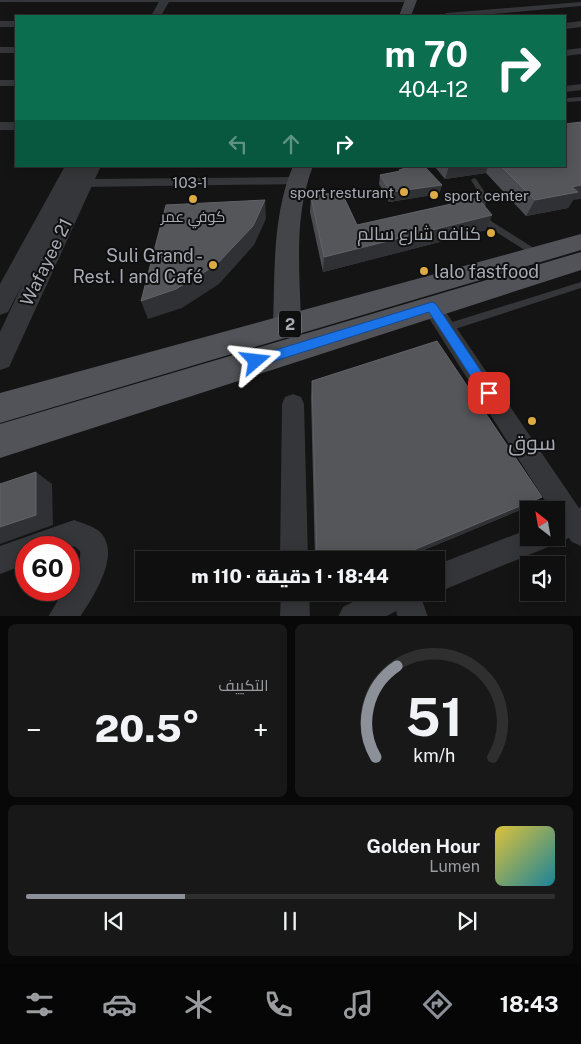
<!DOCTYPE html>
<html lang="ar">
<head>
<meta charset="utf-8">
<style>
  :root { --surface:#0f0f10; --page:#181819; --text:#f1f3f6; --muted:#9b9c9f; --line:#2f2f30; --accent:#8c9099 }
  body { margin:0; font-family:"Public Sans",Cairo,sans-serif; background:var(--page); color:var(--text); direction:rtl; height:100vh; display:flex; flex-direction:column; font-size:19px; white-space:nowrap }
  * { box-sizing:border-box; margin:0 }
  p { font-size:16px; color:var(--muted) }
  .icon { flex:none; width:28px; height:28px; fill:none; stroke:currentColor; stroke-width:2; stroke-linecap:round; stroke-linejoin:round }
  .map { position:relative; height:616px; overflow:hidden; direction:ltr }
  .sheet { display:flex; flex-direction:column; gap:8px; padding:8px; background:#080809; flex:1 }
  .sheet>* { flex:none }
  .banner { position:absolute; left:15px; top:15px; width:551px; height:152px; border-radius:0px; box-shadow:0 2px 12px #0003,0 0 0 1px var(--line); direction:rtl; background:#0b6e4f; color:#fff; overflow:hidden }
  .needle { width:32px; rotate:329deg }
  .tools { position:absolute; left:520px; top:501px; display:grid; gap:10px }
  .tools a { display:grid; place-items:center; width:45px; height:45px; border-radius:0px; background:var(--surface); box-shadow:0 2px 12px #0003,0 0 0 1px var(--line); font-size:25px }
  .speed { position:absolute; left:15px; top:536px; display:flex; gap:10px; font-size:25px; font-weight:700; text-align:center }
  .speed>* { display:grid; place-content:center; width:65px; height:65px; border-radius:50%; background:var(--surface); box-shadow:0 2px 12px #0003,0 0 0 1px var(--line); line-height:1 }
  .speed .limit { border:8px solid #d22; background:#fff; color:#111 }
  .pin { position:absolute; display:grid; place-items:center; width:42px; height:42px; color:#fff; margin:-21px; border-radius:10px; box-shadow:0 2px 8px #0006 }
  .me { position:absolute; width:55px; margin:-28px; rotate:73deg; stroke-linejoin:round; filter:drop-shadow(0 0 4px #0008) }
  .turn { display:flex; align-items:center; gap:18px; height:105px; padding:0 15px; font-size:22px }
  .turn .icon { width:65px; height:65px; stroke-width:2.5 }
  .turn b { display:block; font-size:35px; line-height:42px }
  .lanes { display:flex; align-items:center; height:48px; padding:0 15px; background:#0003; justify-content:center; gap:25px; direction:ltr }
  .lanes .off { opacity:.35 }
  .big { font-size:38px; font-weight:800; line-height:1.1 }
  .sheet .tile { flex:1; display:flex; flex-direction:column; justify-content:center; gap:8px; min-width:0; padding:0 18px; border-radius:8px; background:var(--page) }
  .sheet .dial { align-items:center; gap:0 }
  .dial svg { height:130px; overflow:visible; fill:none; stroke:var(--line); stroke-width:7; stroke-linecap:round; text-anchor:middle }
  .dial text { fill:var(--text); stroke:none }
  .song { display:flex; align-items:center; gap:15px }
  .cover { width:60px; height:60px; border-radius:8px; background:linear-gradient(135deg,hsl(50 70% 55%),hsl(190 70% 35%)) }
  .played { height:5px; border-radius:2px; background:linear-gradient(90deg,var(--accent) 30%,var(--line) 30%) }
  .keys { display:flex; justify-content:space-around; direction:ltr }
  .heat { display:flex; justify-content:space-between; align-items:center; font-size:28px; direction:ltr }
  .sheet .tiles { flex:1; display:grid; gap:8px; grid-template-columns:1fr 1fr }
  .tile:last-child { grid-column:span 2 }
  .trip { position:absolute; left:135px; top:551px; width:310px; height:50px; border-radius:0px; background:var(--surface); box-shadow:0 2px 12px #0003,0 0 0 1px var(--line); font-weight:800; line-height:50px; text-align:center; direction:rtl }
  .menu { display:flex; height:80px; justify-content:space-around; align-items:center; background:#060606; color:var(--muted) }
  .menu .icon { width:35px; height:35px }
  .menu .selected { color:var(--accent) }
  .menu b { font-size:22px; color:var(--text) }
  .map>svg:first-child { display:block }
</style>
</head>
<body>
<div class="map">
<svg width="581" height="617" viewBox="0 0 581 617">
  <rect width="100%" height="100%" fill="#141415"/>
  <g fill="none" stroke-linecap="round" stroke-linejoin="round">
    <!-- service -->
    <path fill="#353639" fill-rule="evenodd" d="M581 97V101L568 102 565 100 568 98Z
      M474 178 476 179 484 191 486 200 485 210 491 221 540 252 541 254 540 256H534L485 225 478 214 479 196 476 188 471 180Z
      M581 282V288L446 332 443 331 441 328 443 325 446 324Z"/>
    <!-- minor -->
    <path fill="#353639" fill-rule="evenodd" d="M0 0H414L410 2H0Z
      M581 2V6L472 16H442L446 13Z
      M0 21H16V27H0Z
      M581 21V27L565 29V23Z
      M0 47H16V53H0Z
      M581 48V54L565 56V50Z
      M0 80H16V86H0Z
      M581 84V90L565 92V86Z
      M0 122H16V130H0Z
      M296 177 301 178 303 181 301 184 84 187 79 186 77 183 79 180 84 179Z
      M432 300 439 302 579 508 581 507V546L572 542 569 538 556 543 551 541 548 547 436 593V565L529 529V538H556V510H551L425 312 423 307 425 302Z
      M293 394 301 397 304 404 308 560H280L282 404 285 397Z
      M74 520C82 523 92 526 99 531 123 553 93 597 80 617H48L64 590H69C69 576 82 566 80 551L74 546 69 548H26V564L0 574V546Z
      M281 592H309L310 617H280Z
      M372 592H419L428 617H398L396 611 385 617H338L343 607Z"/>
    <!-- tertiary -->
    <path fill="#353639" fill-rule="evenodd" d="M160 0H170L161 16H151Z
      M65 166H83L43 245 83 166H101L9 367 0 370V332L23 283 8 312 0 315V284Z"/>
    <!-- secondary -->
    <path fill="#434549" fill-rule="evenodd" d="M405 0H417L411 16H399Z
      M293 166H313C293 217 300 272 301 325L297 333 287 336 277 333 273 325C275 272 272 216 293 166Z"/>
    <!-- primary -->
    <path fill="#515358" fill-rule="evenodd" d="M581 234V250L0 423V393Z
      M581 252V270L0 458V424Z"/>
  </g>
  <!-- wall -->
  <path fill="#4a4b50" d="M434 166H565L573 200 568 208 526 216 486 173 445 179Z
    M399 170 442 185 439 194 389 202 379 184 380 175 399 172Z
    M311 197 357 225 486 230 323 272 310 212Z
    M312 381 542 497 525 508 400 560H315L311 397Z"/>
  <!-- shaded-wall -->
  <path fill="#303134" d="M449 166H488L486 173 445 179Z
    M442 185 439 194 389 202 391 192Z
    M581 185V199L573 200 568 208 526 216 535 200 572 187Z
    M265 200 266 219 254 245 219 284 182 308 148 319 141 301Z
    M492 215 486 230 323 272 324 257Z
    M36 472 52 484 53 525 0 544V527Z
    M542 497 525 508 400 560H389Z"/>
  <!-- building -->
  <path fill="#54565a" stroke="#616368" d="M581 122V185L572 187 578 192 535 200 501 166H565V124Z
    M412 166H424L442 185 391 192 380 175 400 171 399 170Z
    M341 191 357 225 478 198 492 215 324 257 311 197Z
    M265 200 253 226 216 265 176 289 141 301 166 205Z
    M437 341 542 497 389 560H317L312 381Z
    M36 472V515L0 527V484Z"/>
  <!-- route -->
  <path fill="#1a73e8" stroke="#114b97" d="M432 302 436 304 493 389 495 393 493 397 489 399 484 397 429 312 256 367 252 365 250 361 252 358 256 356Z"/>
  <!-- markers -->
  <g fill="#da4" stroke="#0f0f10" stroke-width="2">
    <circle cx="404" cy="192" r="5"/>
    <circle cx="434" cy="195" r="5"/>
    <circle cx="193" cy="199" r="5"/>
    <circle cx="491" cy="233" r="5"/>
    <circle cx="213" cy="265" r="5"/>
    <circle cx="424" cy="271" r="5"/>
    <circle cx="532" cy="421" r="5"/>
  </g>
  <g text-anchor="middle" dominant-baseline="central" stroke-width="4" stroke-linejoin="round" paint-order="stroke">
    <!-- far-street labels -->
    <g font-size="15" fill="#a7abb4" stroke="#0f0f10">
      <text x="190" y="182">103-1</text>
    </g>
    <!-- far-poi labels -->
    <g font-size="15" fill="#a7abb4" stroke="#0f0f10" text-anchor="end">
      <text x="394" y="192">sport resturant</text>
      <text x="444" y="195" text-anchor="start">sport center</text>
      <text x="193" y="216" text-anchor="middle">كوفي عمر</text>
    </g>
    <!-- shield labels -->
    <rect fill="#0f0f10" stroke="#797c83" stroke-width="1" x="279" y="310.5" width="22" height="27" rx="4"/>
    <g font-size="16" font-weight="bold" fill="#a7abb4">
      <text x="290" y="324">2</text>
    </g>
    <!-- poi labels -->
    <g font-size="18" fill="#a7abb4" stroke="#0f0f10" text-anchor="end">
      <text x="481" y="233">كنافه شارع سالم</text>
      <text x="203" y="255">Suli Grand -<tspan x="203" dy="21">Rest. I and Café</tspan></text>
      <text x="434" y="271" text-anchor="start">lalo fastfood</text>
    </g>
    <!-- street labels -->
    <g font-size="18" fill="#a7abb4" stroke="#0f0f10">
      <text transform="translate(46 262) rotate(-64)">Wafayee 21</text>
    </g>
    <!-- near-poi labels -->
    <g font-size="21" fill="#a7abb4" stroke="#0f0f10">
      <text x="532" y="442">سوق</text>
    </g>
  </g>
</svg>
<div class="tools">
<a><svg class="needle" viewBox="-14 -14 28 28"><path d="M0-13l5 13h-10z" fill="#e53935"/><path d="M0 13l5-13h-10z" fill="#9b9c9f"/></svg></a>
<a><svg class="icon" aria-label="sound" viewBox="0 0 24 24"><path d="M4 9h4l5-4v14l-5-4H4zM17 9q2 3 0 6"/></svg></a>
</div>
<div class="speed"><div class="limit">60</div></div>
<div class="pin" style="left:489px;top:393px;background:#d93025"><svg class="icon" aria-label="arrive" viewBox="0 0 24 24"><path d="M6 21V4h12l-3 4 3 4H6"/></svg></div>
<svg class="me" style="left:256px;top:361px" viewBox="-20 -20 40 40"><path d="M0-17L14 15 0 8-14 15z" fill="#1a73e8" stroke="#fff" stroke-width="4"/></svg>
<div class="trip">18:44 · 1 دقيقة · 110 m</div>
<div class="banner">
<div class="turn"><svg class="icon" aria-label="right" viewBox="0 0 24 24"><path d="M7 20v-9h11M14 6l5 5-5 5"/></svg><div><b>70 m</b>404-12</div></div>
<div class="lanes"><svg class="icon off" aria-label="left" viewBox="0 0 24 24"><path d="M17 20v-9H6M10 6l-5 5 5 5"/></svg><svg class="icon off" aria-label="ahead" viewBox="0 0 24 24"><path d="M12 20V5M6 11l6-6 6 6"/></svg><svg class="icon" aria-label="right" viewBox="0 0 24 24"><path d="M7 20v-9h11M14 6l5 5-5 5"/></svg></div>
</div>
</div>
<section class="sheet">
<div class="tiles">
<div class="tile dial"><svg viewBox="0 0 100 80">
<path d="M14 69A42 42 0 1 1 86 69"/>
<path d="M14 69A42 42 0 0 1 27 13" stroke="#8c9099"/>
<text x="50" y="56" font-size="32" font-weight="700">51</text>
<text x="50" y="72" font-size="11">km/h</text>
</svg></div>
<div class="tile"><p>التكييف</p>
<div class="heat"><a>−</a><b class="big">20.5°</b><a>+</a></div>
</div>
<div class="tile">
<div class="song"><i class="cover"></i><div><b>Golden Hour</b><p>Lumen</p></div></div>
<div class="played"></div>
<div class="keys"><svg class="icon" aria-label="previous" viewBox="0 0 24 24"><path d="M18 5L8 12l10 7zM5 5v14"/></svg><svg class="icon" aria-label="pause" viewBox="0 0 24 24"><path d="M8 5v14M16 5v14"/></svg><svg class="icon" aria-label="next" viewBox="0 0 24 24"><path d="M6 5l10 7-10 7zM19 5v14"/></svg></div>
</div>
</div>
</section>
<nav class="menu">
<b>18:43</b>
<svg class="icon selected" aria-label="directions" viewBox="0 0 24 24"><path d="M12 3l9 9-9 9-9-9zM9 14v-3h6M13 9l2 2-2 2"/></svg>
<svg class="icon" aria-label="music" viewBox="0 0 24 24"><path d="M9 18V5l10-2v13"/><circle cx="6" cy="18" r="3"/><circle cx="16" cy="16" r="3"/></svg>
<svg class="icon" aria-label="phone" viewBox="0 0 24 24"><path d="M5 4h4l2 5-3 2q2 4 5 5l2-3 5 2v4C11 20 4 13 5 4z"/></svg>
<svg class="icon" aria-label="climate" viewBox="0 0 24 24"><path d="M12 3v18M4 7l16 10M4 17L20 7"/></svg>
<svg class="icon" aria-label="car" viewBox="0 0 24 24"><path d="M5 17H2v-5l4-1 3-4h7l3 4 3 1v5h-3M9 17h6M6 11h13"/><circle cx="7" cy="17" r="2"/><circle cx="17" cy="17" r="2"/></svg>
<svg class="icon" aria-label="filters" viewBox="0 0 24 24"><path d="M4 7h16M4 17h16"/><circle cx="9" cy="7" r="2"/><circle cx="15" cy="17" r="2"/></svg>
</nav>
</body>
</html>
